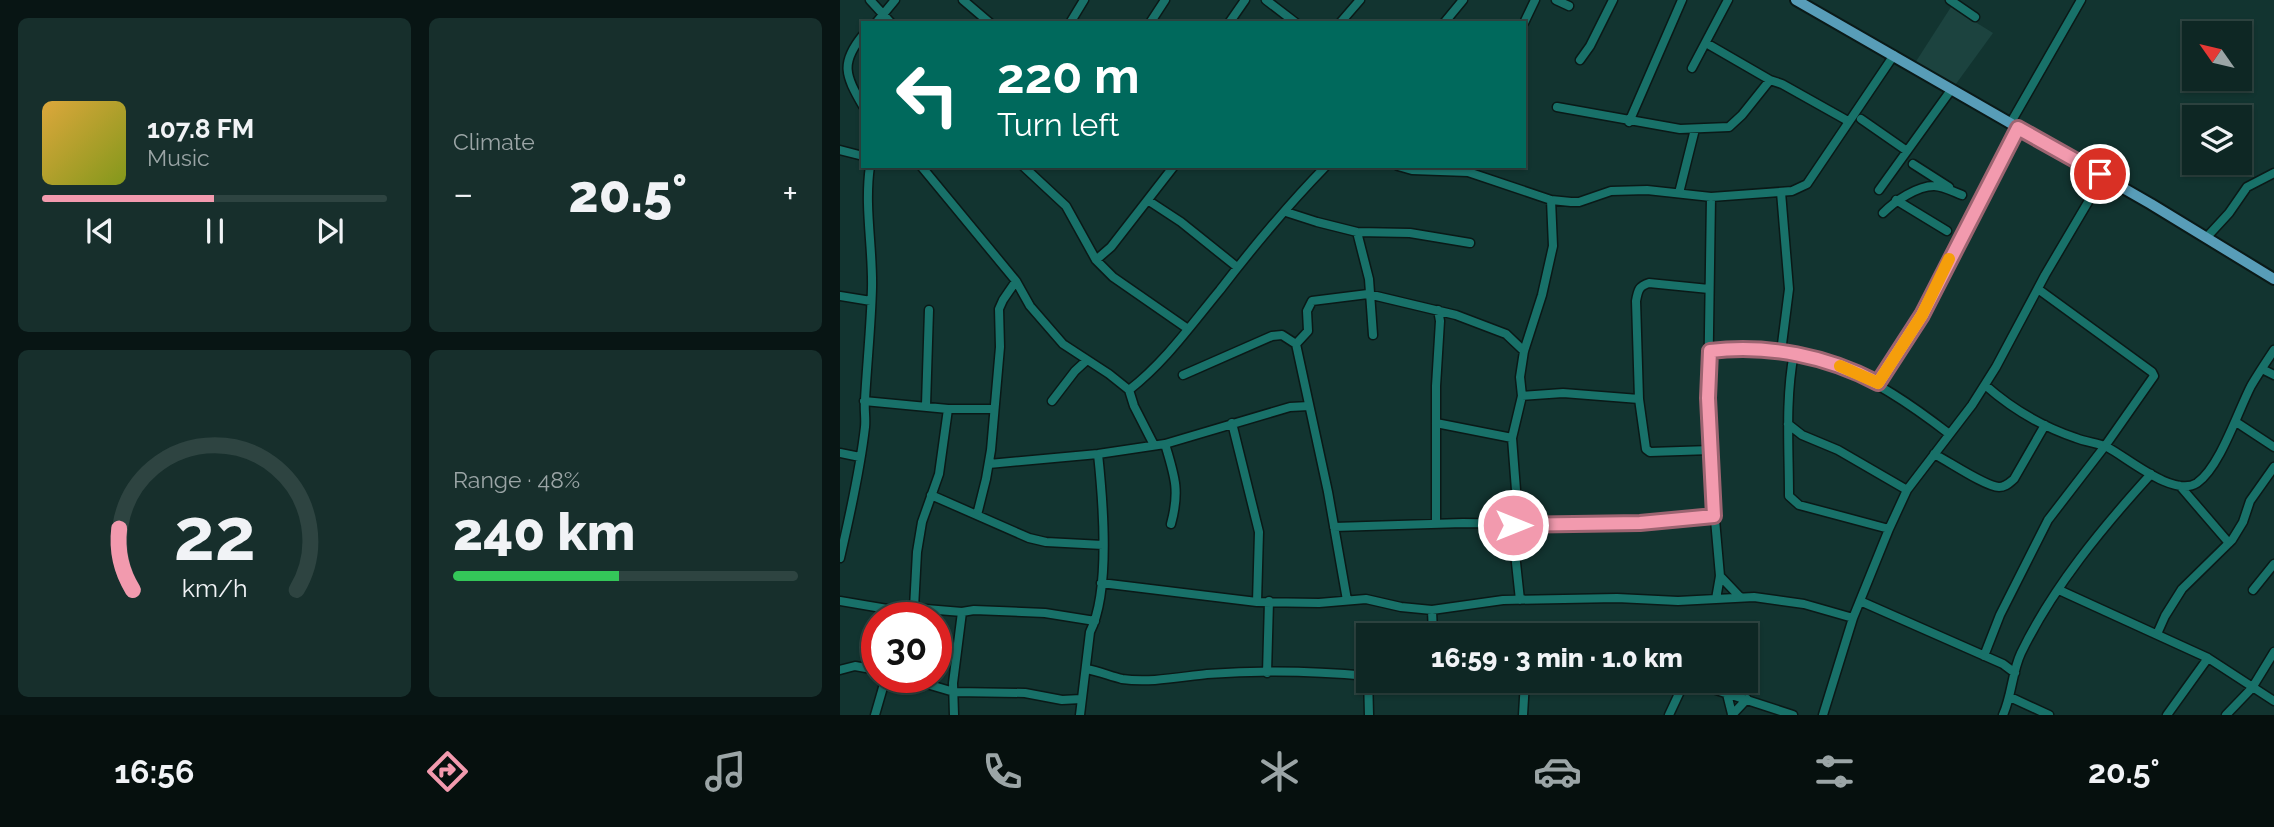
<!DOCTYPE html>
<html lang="en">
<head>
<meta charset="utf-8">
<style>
  :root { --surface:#0e2724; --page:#172f2c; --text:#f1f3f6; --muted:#9ba5a6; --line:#2e4441; --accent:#f29aae }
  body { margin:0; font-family:Raleway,sans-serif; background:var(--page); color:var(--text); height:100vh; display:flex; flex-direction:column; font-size:26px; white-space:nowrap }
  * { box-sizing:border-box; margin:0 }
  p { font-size:23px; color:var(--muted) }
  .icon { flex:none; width:38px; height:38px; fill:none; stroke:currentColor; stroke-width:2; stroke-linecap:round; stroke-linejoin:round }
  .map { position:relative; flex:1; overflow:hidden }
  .side { display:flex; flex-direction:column; gap:18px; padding:18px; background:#081514; width:840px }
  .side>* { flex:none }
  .guide { position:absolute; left:21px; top:21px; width:665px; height:147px; border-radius:0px; box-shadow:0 2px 5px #0004,0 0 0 2px var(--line); background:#00695c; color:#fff; overflow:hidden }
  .needle { width:46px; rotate:304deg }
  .controls { position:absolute; left:1342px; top:21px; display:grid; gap:14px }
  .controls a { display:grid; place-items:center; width:70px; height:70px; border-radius:0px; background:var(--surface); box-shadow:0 2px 5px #0004,0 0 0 2px var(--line); font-size:35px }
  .speed { position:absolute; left:21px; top:602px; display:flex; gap:14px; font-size:35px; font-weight:700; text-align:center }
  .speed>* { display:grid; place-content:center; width:91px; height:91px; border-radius:50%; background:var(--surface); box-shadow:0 2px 5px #0004,0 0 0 2px var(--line); line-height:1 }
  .speed .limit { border:10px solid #d22; background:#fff; color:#111 }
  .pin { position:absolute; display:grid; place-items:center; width:60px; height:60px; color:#fff; margin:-30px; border:4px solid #fff; border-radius:50%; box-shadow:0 2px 7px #0007 }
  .me { position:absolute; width:77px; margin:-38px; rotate:90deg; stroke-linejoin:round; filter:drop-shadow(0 0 5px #0008) }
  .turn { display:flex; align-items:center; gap:24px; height:147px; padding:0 21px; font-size:32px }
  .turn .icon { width:91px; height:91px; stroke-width:2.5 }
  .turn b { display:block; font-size:49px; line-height:60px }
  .big { font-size:52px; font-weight:800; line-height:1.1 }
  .side .card { flex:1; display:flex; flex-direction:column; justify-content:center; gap:10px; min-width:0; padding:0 24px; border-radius:10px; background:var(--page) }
  .side .dial { align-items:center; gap:0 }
  .dial svg { height:182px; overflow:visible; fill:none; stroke:var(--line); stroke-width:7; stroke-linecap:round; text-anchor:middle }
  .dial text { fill:var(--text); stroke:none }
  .song { display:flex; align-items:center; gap:21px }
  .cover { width:84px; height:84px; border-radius:10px; background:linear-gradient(135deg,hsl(40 70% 55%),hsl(70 70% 35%)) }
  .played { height:7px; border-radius:4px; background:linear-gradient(90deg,var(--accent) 50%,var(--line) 50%) }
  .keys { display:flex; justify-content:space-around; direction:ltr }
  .heat { display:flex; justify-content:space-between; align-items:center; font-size:38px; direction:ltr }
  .charge { height:10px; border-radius:5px; background:linear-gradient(90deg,#34c759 48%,var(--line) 0) }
  .side .tiles { flex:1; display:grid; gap:18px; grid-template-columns:repeat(2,1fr) }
  .trip { position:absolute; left:516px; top:623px; width:402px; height:70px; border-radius:0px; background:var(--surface); box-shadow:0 2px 5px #0004,0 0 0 2px var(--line); font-weight:800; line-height:70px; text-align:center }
  .menu { display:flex; height:112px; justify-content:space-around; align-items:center; background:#06100e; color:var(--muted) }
  .menu .icon { width:49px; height:49px }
  .menu .current { color:var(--accent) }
  .menu b { font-size:32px; color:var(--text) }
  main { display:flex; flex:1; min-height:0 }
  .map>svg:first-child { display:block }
</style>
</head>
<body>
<main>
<section class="side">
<div class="tiles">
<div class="card">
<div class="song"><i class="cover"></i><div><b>107.8 FM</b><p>Music</p></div></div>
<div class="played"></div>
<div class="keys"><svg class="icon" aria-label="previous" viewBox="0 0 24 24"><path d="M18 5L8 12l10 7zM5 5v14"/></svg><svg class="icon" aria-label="pause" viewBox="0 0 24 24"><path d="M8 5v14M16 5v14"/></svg><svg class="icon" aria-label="next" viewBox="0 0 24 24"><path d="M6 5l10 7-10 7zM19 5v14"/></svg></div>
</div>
<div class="card"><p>Climate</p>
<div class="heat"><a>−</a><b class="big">20.5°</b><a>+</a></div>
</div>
<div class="card dial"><svg viewBox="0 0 100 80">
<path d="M14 69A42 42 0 1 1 86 69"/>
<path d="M14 69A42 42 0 0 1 8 42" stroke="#f29aae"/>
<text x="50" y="56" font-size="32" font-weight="700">22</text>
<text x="50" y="72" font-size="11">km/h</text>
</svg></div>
<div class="card"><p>Range · 48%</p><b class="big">240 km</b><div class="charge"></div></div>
</div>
</section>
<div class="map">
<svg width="1434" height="715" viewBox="0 0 1434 715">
  <rect width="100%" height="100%" fill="#123430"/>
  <!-- built -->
  <path fill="#1c433f" d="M1111 7 1153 33 1113 88 1075 63Z"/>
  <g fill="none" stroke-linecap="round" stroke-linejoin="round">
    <!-- minor casing -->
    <g stroke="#0a1917" stroke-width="11">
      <path id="minor" d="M30 0 51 23
        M123 0 150 23
        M426 0 456 23
        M716 0 729 6
        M1110 0 1135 17
        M36 23 55 0
        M230 23 244 0
        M310 23 325 0
        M389 23 405 0
        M500 23 520 0
        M604 23 623 0
        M684 23 695 0
        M23 35C0 63 5 75 23 106
        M866 43 930 80
        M740 60 750 46 773 0
        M852 68 888 0
        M717 107 840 129 889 127 902 115 930 80 942 84 1008 121
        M1021 119 1067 151
        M789 122 842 0
        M1170 124 1241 0
        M0 150 23 156
        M1073 164 1109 187
        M81 166 176 281 190 306 223 344 269 374 289 390 294 406 314 445
        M183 166 226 206 256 260 273 277 348 329
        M558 166 572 170 628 172 711 200 731 202H739L771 191 807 190 871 197 952 191 967 184 1054 55
        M1039 190 1111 90
        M839 193 855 129
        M871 197 868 398 873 497 880 576 876 599
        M1056 200 1107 231
        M309 201 341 222 397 267
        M446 212 477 222 517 232 570 233 630 243
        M1043 213C1055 201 1077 186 1094 186 1103 186 1114 192 1122 195
        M517 232 529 279 533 335
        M1366 238 1389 213 1407 187 1434 173
        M256 260 271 247 334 166
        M869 289 809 283C799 286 798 290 796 301L799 399 806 449 810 452 871 450
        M0 296 31 301
        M456 344 468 331 467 311 472 301 528 294 616 315 666 334 684 351
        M870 351C968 339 1033 375 1108 433
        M941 352 949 289 941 192
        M954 353C945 400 949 448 949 496L959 505 1049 529
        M1422 369 1434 375
        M343 375 432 336 442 335 456 344 488 492 507 600
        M1038 383 1081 315 1178 128
        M1145 385C1171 408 1203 427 1236 438 1246 442 1258 443 1267 447 1288 458 1334 498 1357 483 1380 467 1398 411 1411 386 1418 374 1426 362 1434 350
        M289 390C325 362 351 325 380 290 413 247 448 205 486 166
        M682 396 723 393 799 399
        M24 401 108 409H154
        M212 401 235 371 247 360
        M86 405 89 310
        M1396 422 1434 447
        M392 423 419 532 417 602
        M596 423 672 438
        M948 424 962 435 998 450 1067 490
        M325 444C335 477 340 491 331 524
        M0 453 20 457
        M1094 454C1108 461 1146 487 1159 487 1166 487 1169 483 1174 479L1205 425
        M149 464 258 454 325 444 450 407 469 406
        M1340 486 1389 543
        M91 495 189 538 206 542 263 545
        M137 515 146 479 151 450 160 347 159 309 163 300 176 281
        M596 524V386L600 321 598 310
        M494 527 623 523 738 525 874 516
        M0 558C10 515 20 471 25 427 26 418 24 409 25 400 27 363 31 326 32 288 33 248 24 207 30 166
        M880 576 900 597
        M261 583 417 602 479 603 526 599 561 607 592 610 663 600 777 598 838 601 914 597 964 604 1013 618
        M1219 590 1368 658 1434 701
        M1413 590 1434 564
        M680 600 674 544 676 490 672 438 682 396 680 377 684 351 702 295 713 246 711 200
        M0 601 59 611 74 608 122 612 134 610 205 613 255 621
        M1020 601 1163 664 1175 673
        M74 608 77 552 82 522 99 474 108 409
        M592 610 593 635
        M1317 634 1325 616 1342 589 1392 540 1403 522 1410 501 1434 467
        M1144 656 1160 615 1208 520 1265 446 1314 376 1312 372 1198 289
        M246 669C258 671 270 676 282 679 310 683 339 677 367 674 420 670 476 671 528 676L529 715
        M0 670 15 666 37 670
        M427 673 429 601
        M63 677 114 692 185 693 222 700 241 699
        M790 681 873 689 953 715
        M887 694 892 714
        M1170 697 1209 715
        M35 715 46 677
        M114 715 113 683 122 612
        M240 715 250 632C271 590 263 501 258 454
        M683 715 685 681
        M829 715 843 685
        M892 715 907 699
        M983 715 1013 618 1049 529 1067 490 1132 405 1156 367 1205 275 1261 180 1260 174
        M1163 715C1172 695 1172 672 1181 653 1213 587 1262 528 1311 474
        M1327 715 1368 658
        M1386 715 1412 688 1434 652"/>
    </g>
    <!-- major casing -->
    <g stroke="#0a1917" stroke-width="14">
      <path id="major" d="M956 0 1311 204 1434 279"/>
    </g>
    <!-- minor -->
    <use href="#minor" stroke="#187169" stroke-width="8"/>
    <!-- major -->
    <use href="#major" stroke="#589db8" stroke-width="10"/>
  </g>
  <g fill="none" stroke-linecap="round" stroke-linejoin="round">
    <!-- route casing -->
    <g stroke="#9d6471" stroke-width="18">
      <path id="route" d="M673 525 800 523 874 516 868 398 870 351C928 344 987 356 1038 383L1082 315 1178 128 1260 174"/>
    </g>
    <!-- route -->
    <use href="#route" stroke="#f29aae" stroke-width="12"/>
    <!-- slow -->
    <path stroke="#f59e0b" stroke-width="12" d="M1000 366 1038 383 1082 315 1109 259"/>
  </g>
</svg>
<div class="controls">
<a><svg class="needle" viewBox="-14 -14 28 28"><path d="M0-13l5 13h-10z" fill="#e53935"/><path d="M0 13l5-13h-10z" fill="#9ba5a6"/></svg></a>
<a><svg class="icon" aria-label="layers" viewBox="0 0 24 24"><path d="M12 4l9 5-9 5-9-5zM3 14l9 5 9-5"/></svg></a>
</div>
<div class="speed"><div class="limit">30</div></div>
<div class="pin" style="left:1260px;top:174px;background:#d93025"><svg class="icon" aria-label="arrive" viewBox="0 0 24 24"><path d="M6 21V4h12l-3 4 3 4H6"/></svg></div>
<svg class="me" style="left:673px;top:525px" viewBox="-20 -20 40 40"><circle r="17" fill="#f29aae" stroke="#fff" stroke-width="3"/><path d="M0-11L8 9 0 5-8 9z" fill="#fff"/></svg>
<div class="trip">16:59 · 3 min · 1.0 km</div>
<div class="guide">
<div class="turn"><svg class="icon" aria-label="left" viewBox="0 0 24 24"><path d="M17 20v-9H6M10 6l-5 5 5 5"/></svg><div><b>220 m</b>Turn left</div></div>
</div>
</div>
</main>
<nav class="menu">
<b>16:56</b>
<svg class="icon current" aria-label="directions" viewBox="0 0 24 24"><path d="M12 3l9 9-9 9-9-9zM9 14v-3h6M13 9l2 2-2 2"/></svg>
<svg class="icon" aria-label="music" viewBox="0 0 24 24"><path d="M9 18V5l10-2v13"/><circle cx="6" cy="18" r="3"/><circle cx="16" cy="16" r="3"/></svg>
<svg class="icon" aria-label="phone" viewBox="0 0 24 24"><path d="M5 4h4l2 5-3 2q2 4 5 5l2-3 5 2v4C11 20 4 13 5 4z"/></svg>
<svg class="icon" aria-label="climate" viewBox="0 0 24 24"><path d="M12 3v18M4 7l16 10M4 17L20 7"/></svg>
<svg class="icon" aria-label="car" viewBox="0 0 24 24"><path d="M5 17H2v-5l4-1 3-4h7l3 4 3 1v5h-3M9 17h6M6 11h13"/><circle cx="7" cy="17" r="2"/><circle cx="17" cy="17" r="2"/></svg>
<svg class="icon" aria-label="filters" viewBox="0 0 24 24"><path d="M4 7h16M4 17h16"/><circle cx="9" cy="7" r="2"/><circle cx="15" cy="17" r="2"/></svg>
<b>20.5°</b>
</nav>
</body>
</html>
